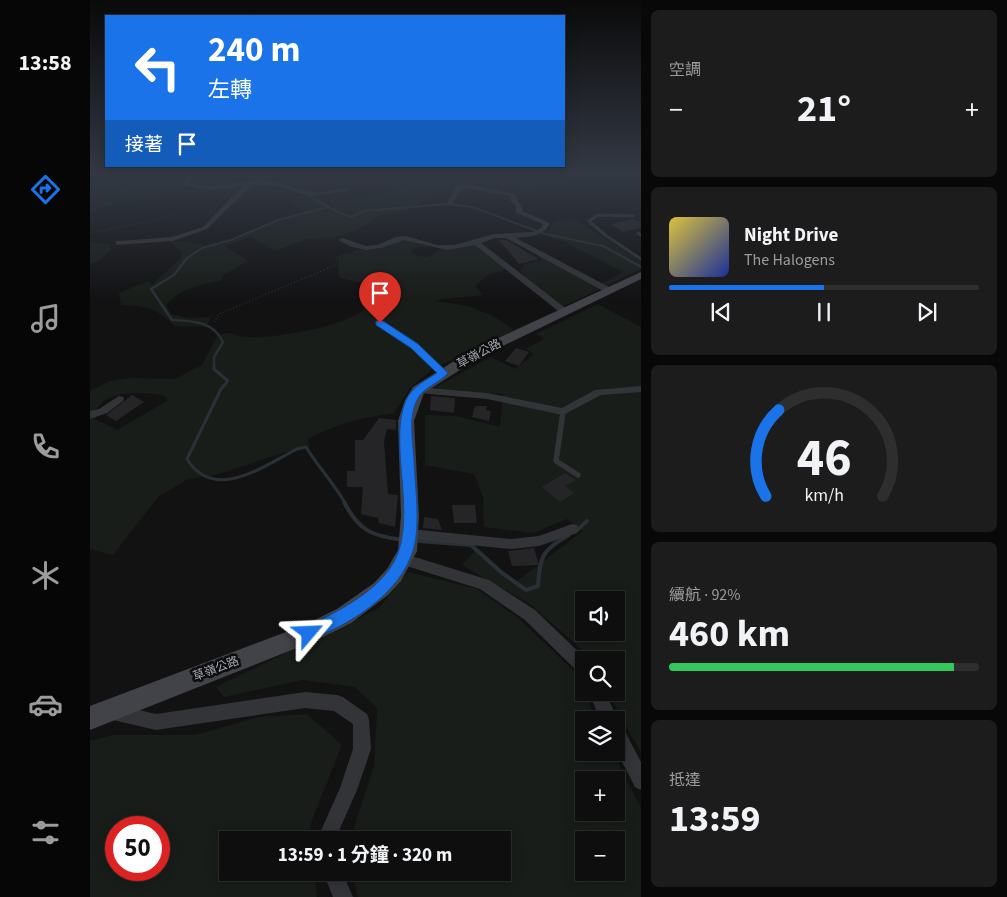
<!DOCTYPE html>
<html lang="zh-TW">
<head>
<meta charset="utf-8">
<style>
  :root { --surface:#0e0e0e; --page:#1c1c1c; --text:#f1f3f6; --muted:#9b9c9e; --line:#2e2e2e; --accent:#1a73e8 }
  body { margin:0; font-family:"Source Sans 3","Noto Sans TC",sans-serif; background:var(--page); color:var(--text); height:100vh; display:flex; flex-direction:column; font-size:19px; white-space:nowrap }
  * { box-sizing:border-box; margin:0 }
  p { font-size:16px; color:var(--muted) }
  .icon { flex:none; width:28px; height:28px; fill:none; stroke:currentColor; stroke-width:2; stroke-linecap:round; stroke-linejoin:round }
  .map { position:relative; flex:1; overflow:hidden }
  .drawer { display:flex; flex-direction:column; gap:10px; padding:10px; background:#080808; width:366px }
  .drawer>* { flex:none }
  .hud { position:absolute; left:15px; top:15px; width:460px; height:152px; border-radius:0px; box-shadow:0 2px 12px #0003,0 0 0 1px var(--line); background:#1a73e8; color:#fff; overflow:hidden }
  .tools { position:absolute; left:485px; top:591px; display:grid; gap:10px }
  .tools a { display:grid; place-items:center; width:50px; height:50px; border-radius:0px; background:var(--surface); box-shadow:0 2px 12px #0003,0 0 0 1px var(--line); font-size:25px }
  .speed { position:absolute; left:15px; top:816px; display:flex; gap:10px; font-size:25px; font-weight:700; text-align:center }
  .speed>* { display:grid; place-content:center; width:65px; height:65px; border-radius:50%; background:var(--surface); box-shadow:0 2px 12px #0003,0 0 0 1px var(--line); line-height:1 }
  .speed .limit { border:8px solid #d22; background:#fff; color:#111 }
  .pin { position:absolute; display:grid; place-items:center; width:42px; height:42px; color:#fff; margin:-51px -21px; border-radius:50% 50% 50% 0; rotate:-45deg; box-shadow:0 0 5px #0007 }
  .pin .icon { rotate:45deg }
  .me { position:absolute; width:55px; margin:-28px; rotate:64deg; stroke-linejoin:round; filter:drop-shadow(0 0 4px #0008) }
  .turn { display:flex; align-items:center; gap:18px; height:105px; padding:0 20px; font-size:22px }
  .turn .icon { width:65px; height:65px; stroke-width:2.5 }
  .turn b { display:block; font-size:35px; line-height:42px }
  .then { display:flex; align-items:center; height:48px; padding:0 20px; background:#0003; gap:10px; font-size:19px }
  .big { font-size:38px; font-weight:700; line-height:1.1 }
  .drawer .widget { flex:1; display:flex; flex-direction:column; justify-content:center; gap:8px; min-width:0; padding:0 18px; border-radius:8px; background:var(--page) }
  .drawer .dial { align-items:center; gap:0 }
  .dial svg { height:130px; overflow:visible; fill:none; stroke:var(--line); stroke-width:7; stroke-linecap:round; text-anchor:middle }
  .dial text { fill:var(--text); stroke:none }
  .song { display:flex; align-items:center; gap:15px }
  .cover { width:60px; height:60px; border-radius:8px; background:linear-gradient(135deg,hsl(50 70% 55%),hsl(230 70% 35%)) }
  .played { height:5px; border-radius:2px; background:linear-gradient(90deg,var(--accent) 50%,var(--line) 50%) }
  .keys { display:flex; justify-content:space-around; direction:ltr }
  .heat { display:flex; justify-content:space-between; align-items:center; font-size:28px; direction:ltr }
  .charge { height:8px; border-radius:4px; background:linear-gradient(90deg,#34c759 92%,var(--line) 0) }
  .trip { position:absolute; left:129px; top:831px; width:292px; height:50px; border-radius:0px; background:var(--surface); box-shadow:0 2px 12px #0003,0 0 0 1px var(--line); font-weight:700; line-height:50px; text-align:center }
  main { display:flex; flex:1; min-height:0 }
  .tabs { display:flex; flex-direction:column; width:90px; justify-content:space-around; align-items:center; background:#060606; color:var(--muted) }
  .tabs .icon { width:35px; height:35px }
  .tabs .active { color:var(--accent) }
  .tabs b { font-size:22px; color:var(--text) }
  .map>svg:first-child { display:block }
</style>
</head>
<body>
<main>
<nav class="tabs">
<b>13:58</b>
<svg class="icon active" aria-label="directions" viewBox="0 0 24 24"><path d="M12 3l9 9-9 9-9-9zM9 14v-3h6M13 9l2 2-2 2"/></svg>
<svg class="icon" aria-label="music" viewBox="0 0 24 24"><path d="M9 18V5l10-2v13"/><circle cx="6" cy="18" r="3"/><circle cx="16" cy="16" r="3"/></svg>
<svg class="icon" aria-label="phone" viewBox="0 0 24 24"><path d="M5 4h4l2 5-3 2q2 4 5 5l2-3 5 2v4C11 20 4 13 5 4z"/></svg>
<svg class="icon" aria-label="climate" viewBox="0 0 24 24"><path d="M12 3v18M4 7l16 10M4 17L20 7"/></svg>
<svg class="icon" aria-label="car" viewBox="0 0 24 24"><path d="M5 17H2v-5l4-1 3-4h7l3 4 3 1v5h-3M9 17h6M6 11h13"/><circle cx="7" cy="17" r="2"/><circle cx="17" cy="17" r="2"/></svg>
<svg class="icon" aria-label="filters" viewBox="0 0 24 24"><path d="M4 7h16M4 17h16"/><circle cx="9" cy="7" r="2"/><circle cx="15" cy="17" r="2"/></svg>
</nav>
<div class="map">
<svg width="551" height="897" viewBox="0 0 551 897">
  <rect width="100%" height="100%" fill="#121213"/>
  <!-- green -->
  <path fill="#181d19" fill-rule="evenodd" d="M53 174H98L91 183 92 187 75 192 69 197 19 206 0 213V180H31L25 186 42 187Z
    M346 174H389L374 182 332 198 324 209 294 214 267 230 245 237 218 239 185 251 161 237 135 246 158 261 132 276V280C113 284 89 289 76 305L81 314 96 318 121 317 117 327 85 326C66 308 57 306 31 305L29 293 58 281 62 285 90 259 93 253 80 242C96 239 110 247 126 245 144 243 158 233 173 225 186 219 201 216 215 213L200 200C218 192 228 197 243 208L240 201 244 199 286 197Z
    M394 174H517L506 178 487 176 434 189 431 182 408 175Z
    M483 218 551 261V269L516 286 510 284 533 272 473 241 457 237 463 222Z
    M310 239 341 245 339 247H326L320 251 327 256 338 257 349 250 388 244 416 265 413 271 399 274 385 286 393 295C377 298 361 296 346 301L378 306 403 316 424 330 351 365 327 344 291 321H287L289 325 331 354 345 367 320 388 304 413C271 418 248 423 218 439L220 447 192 453 126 475 98 479 68 497 23 555 0 549V417L5 416 7 420 27 430 77 401 75 396C56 392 32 391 15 400 9 404 8 410 0 412V391L20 381 40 378 85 379 112 365 128 335C142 330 144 337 158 337 183 339 265 326 279 304 282 299 282 291 282 285L249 278 248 257 266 250 288 249Z
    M0 242 20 244 21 250 8 261 0 263Z
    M446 253 512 288 472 307 435 279 430 270 435 264 451 260Z
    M508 304 551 327V753L518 693 526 692V660H500L497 654 440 604 372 565 385 551 427 581 493 531 477 519 443 533 394 527 393 496 384 474 335 465V415L366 416 410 427 413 394 368 392 344 388 401 357 425 369 444 354 436 349 454 339 446 334ZM494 600H526V632H494Z
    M318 572 387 589 427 617 485 672 507 720H494V752L523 753 551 808V897H268L262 873 412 872V840H260L284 766 287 708 265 687 213 680 134 697 126 687 289 608ZM494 780H526V812H494ZM494 840H526V872H494Z
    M217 714 252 745 220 825 221 840H138V872L224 873 227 897H0V741L24 735H106L168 717ZM26 828H69V870H26Z"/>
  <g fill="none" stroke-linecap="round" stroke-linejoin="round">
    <!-- stream-far3 -->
    <path stroke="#293136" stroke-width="2" d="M178 174 181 181 193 182C202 192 213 192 225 199 238 206 247 213 261 217L274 211 357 204 382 207 455 234 513 246 537 259
      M96 259 112 248 141 240 188 220 239 207"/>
    <!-- stream-far2 -->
    <path stroke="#293136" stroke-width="2.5" d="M97 258 84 275 61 289 82 320C103 321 123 321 133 342L124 357V367
      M535 258 551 267"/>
    <!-- stream-far1 -->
    <path stroke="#293136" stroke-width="3" d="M124 366V369L138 381 131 389 97 459C124 503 174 466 207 449L216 447C228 467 244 483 255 503"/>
    <!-- stream -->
    <path stroke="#293136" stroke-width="4" d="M254 502C269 531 282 536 313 540
      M485 532 497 521
      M329 541 381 545 412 573 436 590 448 586C450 556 452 550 479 535"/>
  </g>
  <!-- building -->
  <path fill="#252527" d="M543 219 551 222V228L533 232 521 224Z
    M409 240H416L449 259 429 264Z
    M426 348 439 352 429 366 415 361Z
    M42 395 54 402 26 421 16 415Z
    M341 396 365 398 364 413 340 410Z
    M385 406H397L396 410 401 411 399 421 382 417Z
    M289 418 306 420V430L297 429 294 442 298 494 308 495 305 527 289 523 288 518 271 514 273 487H257V471H265V440H273Z
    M475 473 486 480 475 486 484 493 470 502 452 487Z
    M362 505H385L387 523H364Z
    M334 517 348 519 352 530 333 528Z
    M444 548 449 565 422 566 418 551Z"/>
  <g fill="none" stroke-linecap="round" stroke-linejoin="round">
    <!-- path -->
    <path stroke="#393b3f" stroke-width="1" stroke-dasharray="1 2.5" stroke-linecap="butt" d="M0 233 57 222 96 211H121
      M124 322 129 314 246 265V258L258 252"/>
    <!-- lane-far1 -->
    <path stroke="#333438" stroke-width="3" d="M543 216 508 215 499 221 515 235 551 259
      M548 233 551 235"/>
    <!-- lane -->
    <path stroke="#333438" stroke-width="5.5" d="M473 412 466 461 488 475"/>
    <!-- street -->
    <path fill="#333438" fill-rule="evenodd" d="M98 174H104L99 183C126 191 142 181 167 180 187 179 204 191 223 192 234 193 247 189 258 188L261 190 223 196 188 186 162 185 117 229 83 241 26 245V241H29L82 237 113 227 153 186C132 190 113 191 93 185Z
      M369 185H382L424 194 428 198 427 200 432 206V211L460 223C454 237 440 236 426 238L523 289V293H517L416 238H405L391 243 478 310V314H472L385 245 357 250 314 240 291 248 276 250 262 247 248 240 252 238 276 246 287 245 306 237 316 236 348 245H364L404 234 443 232 451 228 453 224 426 213V206L420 200 421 198 420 196 382 189H371L362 204H358L357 203 366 187Z
      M290 320 327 344 356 371 358 373 356 375H350L321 348 287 325 286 323Z
      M551 386V392L511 395 473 415 397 399 328 393 323 390 328 387 397 393 472 408 505 390Z
      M29 396 33 397 34 399 33 401 17 413 0 419V411L9 409Z
      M482 524 487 525 488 529 487 533 449 546 421 549 320 539 315 538 314 534 315 530 320 529 421 539 449 536Z
      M312 553 399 580 445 610 497 660H494V675L489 673 435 620 390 589 307 563 305 559 307 555Z
      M215 692 247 695 253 697 277 714 279 720 281 749 267 790 247 835V840H229V835L250 788 263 749V724L244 711 215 708 66 730 23 720 17 718 15 712 17 706 23 704 66 714Z
      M498 692H515L528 720 527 724 532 726 551 762V790L545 787 526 750V720H511Z
      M233 872H252L263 897H243Z"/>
    <!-- secondary -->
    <path fill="#414348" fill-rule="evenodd" d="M551 272V279L390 357 334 393 324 421 329 516 327 551 311 581 298 595 261 623 227 640 0 730V706L212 626 247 609 284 583 297 569 308 550 311 516 308 421 315 400 323 387 380 351Z"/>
  </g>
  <!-- sky -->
  <linearGradient id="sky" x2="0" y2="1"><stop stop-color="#0a0a0a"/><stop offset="0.58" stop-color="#333944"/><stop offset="1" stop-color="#333944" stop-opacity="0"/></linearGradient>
  <rect width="551" height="300" fill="url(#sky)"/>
  <!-- route -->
  <path fill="#1a73e8" stroke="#114b97" d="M286 321H293L328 344 358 373C350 383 333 387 327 400 318 418 323 441 324 460 325 487 331 526 323 551 309 595 259 625 219 640L213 638 211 633 213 628C243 614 277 598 298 571 333 527 296 447 316 400 322 387 336 380 347 373L321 348 286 325Z"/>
  <g text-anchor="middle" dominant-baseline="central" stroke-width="5" stroke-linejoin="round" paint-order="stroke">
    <!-- street labels -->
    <g font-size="12" fill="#a4a9b3" stroke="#0d0d0e">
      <text transform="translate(389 354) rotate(-28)">草嶺公路</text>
      <text transform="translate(126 669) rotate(-21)">草嶺公路</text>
    </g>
  </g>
</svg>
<div class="tools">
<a><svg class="icon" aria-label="sound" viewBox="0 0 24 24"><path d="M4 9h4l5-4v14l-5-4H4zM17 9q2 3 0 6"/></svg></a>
<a><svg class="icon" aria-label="search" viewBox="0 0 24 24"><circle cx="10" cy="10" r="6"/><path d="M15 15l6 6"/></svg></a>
<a><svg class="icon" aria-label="layers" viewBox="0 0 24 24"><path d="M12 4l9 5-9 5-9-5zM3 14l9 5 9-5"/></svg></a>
<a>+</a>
<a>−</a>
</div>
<div class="speed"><div class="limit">50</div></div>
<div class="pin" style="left:290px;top:323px;background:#d93025"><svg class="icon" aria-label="arrive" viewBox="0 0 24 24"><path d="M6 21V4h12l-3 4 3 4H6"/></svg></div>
<svg class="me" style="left:219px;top:633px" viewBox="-20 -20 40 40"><path d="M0-17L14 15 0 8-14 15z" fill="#1a73e8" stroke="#fff" stroke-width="4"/></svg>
<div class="trip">13:59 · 1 分鐘 · 320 m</div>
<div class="hud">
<div class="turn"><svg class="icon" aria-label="left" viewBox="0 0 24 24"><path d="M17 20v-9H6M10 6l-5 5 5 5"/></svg><div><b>240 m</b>左轉</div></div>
<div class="then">接著<svg class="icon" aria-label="arrive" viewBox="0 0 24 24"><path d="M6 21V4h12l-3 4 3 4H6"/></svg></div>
</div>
</div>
<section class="drawer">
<div class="widget"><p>空調</p>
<div class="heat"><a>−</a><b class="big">21°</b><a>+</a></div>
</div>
<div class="widget">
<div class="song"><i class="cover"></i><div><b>Night Drive</b><p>The Halogens</p></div></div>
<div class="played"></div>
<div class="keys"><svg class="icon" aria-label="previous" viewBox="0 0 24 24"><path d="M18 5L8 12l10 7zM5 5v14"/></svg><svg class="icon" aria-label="pause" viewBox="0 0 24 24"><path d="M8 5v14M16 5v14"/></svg><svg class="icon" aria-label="next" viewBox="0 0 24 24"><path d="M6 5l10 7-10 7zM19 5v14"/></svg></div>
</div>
<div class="widget dial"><svg viewBox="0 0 100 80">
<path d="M14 69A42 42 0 1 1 86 69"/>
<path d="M14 69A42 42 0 0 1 22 16" stroke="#1a73e8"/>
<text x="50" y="56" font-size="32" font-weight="700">46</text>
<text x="50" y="72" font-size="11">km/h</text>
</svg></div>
<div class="widget"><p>續航 · 92%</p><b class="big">460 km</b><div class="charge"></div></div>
<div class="widget"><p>抵達</p><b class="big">13:59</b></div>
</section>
</main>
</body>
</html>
